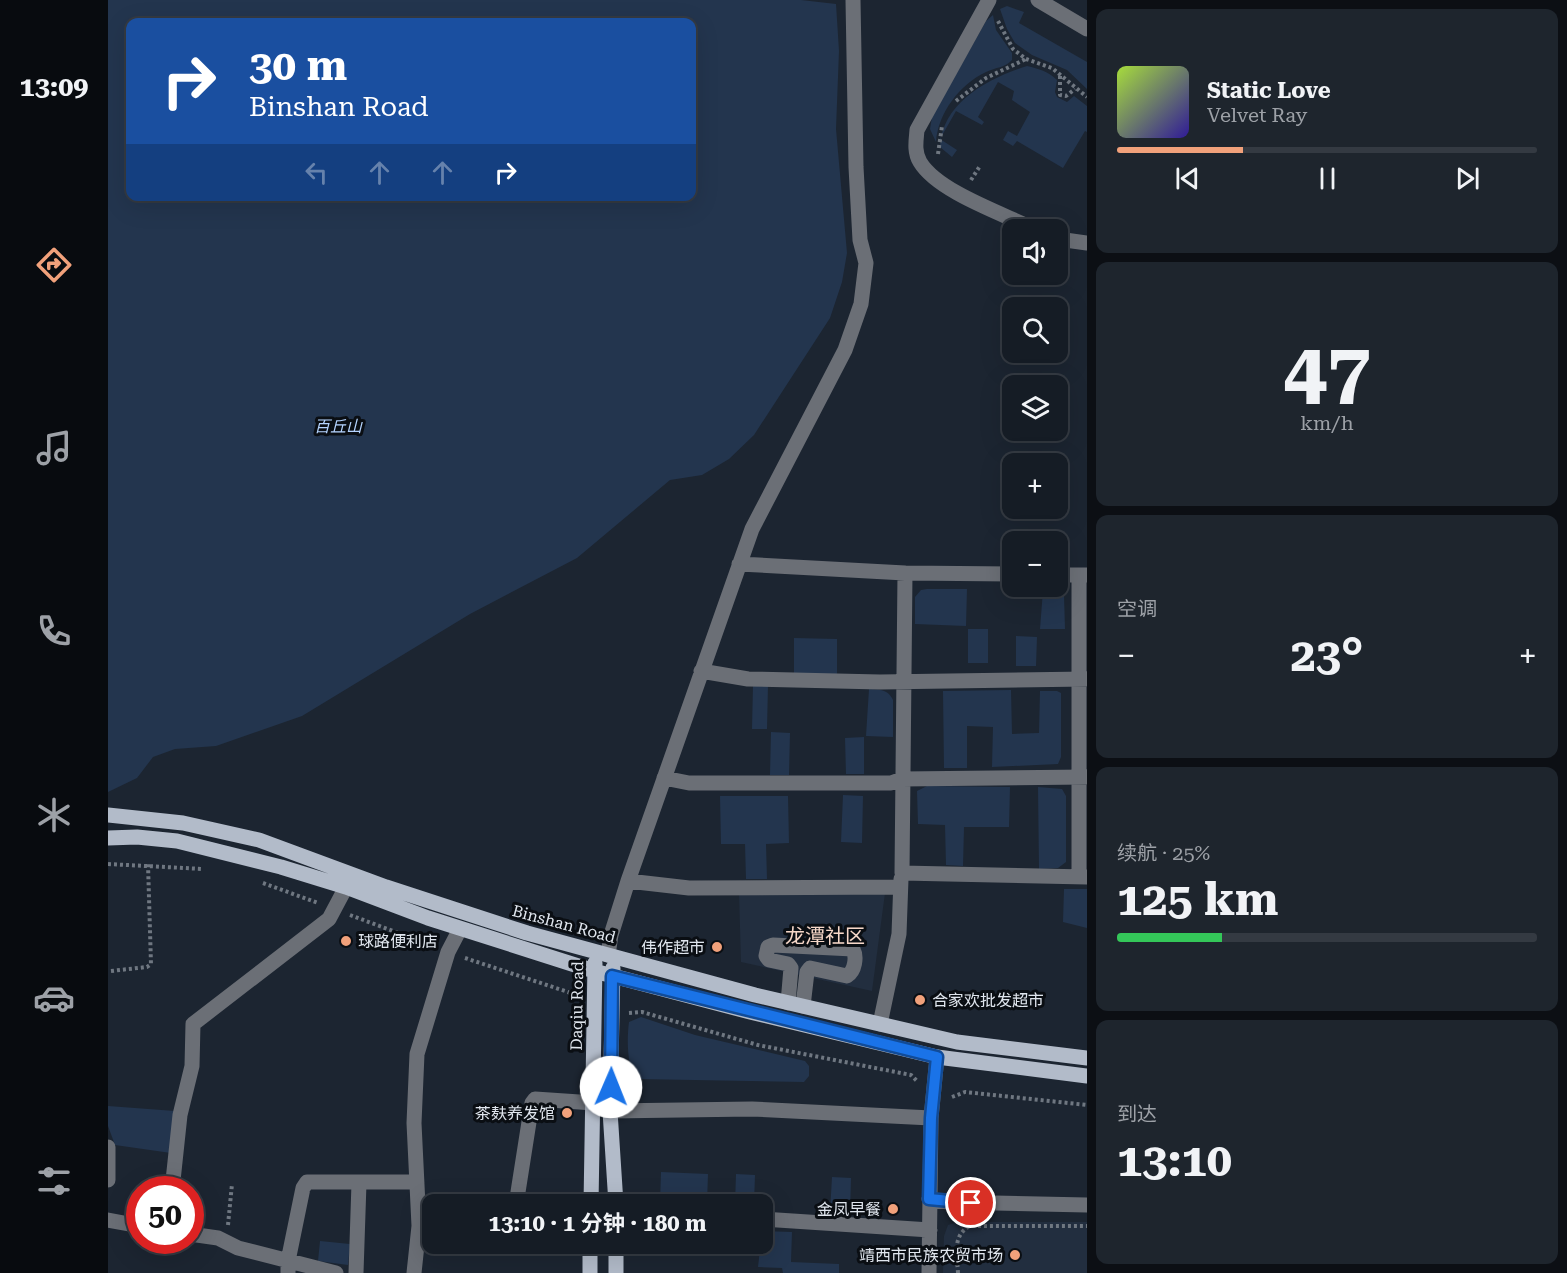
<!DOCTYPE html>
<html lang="zh">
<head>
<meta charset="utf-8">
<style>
  :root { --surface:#151c25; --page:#1e252d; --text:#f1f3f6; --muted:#9da1a7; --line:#343a42; --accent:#f1a17b }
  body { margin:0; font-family:"Roboto Serif","Noto Sans SC",serif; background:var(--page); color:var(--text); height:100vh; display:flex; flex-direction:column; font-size:22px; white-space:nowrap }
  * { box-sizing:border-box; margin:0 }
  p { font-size:20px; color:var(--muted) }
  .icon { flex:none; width:33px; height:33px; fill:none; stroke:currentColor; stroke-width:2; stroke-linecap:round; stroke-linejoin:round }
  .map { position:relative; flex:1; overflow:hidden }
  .details { display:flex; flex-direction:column; gap:9px; padding:9px; background:#0c0f14; width:480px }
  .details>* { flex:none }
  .hud { position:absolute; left:18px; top:18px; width:570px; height:183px; border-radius:12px; box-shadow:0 6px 24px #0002,0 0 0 2px var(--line); background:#1a4fa0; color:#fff; overflow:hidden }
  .controls { position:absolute; left:894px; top:219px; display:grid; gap:12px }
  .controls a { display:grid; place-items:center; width:66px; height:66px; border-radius:12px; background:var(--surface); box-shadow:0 6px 24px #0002,0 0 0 2px var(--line); font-size:30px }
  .speed { position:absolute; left:18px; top:1176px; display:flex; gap:12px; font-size:30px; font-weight:700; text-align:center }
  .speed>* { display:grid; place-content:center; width:78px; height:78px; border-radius:50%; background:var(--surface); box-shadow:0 6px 24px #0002,0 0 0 2px var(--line); line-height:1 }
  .speed .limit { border:9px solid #d22; background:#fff; color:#111 }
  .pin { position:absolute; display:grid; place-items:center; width:51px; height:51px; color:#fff; margin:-26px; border:3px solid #fff; border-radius:50%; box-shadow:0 2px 6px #0007 }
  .me { position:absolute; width:66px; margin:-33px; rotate:1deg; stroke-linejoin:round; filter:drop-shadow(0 0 4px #0008) }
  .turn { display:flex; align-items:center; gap:21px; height:126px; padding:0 24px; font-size:27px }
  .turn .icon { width:78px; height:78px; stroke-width:2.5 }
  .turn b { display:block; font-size:42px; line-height:51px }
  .lanes { display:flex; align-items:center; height:57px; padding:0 24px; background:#0003; justify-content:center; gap:30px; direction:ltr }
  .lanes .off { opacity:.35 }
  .big { font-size:45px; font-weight:700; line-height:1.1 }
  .details .tile { flex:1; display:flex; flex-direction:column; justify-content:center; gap:9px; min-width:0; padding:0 21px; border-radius:12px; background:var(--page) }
  .details .dial { align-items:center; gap:0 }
  .dial b { font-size:78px; line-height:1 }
  .song { display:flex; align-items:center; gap:18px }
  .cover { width:72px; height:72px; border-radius:9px; background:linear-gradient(135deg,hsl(80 70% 55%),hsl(250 70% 35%)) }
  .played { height:6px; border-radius:3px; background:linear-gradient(90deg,var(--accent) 30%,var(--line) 30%) }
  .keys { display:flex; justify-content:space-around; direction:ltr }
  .heat { display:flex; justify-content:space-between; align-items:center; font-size:33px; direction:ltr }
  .charge { height:9px; border-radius:4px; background:linear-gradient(90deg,#34c759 25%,var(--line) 0) }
  .trip { position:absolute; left:314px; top:1194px; width:351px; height:60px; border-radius:12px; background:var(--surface); box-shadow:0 6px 24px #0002,0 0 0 2px var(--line); font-weight:700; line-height:60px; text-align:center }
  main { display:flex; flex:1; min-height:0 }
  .tab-bar { display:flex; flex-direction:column; width:108px; justify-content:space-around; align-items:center; background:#080b0f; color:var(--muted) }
  .tab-bar .icon { width:42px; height:42px }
  .tab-bar .active { color:var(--accent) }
  .tab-bar b { font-size:27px; color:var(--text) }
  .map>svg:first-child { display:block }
</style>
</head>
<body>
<main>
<nav class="tab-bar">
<b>13:09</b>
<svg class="icon active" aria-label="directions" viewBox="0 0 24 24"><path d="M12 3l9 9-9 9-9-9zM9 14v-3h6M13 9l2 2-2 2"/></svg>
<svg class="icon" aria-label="music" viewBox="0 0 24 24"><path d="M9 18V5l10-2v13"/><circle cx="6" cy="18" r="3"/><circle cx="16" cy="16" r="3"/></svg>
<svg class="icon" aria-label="phone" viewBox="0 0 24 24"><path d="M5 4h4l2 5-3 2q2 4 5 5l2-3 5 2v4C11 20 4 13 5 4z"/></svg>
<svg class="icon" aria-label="climate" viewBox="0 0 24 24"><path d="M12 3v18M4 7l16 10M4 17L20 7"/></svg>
<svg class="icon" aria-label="car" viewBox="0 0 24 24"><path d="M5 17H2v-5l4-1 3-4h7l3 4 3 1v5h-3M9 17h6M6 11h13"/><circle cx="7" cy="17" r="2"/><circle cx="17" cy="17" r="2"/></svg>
<svg class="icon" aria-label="filters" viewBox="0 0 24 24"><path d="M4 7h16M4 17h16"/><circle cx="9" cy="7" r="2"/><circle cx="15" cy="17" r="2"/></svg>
</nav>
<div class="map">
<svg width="979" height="1273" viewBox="0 0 979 1273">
  <rect width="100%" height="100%" fill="#1c2531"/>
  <!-- built -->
  <path fill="#222e3f" d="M631 892 777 893 764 991 633 962Z
    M850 1222H979V1273H835L836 1236 840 1225Z"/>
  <!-- green -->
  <path fill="#23354e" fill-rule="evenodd" d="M0 0H693L728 4 731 51 728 129 739 253 734 282 722 318 646 435 621 459 594 475 562 480 469 558 362 614 194 716 108 746 67 749 45 757 29 778 0 792ZM22 22H584V196H22Z
    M899 6 916 12 911 23 979 62V89L959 70 924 55 907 43 899 29 892 9Z
    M885 15 888 30 904 53V60C897 68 888 67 878 72 852 84 830 113 828 142L822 129 824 117 878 21Z
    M919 66C931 69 940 71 949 80L947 92 949 97 959 102 966 96 979 106V132L977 131 955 168 909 141 905 146 895 140 900 131 909 136 922 112 904 100 906 91 890 82 870 117 876 122 874 125 848 111 832 139 849 150 844 157 832 147C834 102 881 78 919 66Z
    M819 589H859L858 626 807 624V597L813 590Z
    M951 589 956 595 957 629H932L935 590Z
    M860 629H880V663H860Z
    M908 636 929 637 928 666H908Z
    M686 638 729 639V676L686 675Z
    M645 685H660L659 729H644Z
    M761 689C772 690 780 689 785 700V737L758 736Z
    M903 690 904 734 931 733 932 691H949L953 693V757L950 764 884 767 885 727 859 726V768H836L835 691Z
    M663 732 682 733 681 775H662Z
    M756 737V774H738L737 738Z
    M819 786 902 787 901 827H856L855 866 838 865 837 825 810 824 809 791Z
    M930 787 954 789 958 796V862L950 868 931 869Z
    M735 795 755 796 754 843 733 842Z
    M612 796H680L681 843 658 844 659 879H638L637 844H613Z
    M956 889H979V928L955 922Z
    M533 1017 587 1035 697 1061 701 1066V1076L696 1082 530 1079C518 1069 519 1037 521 1022Z
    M0 1106 67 1111 63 1153 7 1145 0 1126Z
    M553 1172 600 1174 599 1204 552 1203Z
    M628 1174 647 1175 646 1204H627Z
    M724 1177 743 1178 742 1213 722 1212Z
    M654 1231 684 1232 683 1262 731 1264V1273H675L674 1268 650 1267Z
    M212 1241 242 1244 240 1265 210 1261Z"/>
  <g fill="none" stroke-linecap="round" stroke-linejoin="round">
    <!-- path -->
    <path stroke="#6f7781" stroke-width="4" stroke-dasharray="3 3" stroke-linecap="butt" d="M890 21 905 49 918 59 944 68 979 97
      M952 76V95L958 96 967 89
      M848 101 878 78 918 59
      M830 154 834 126
      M863 180 872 166
      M0 864 95 869
      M155 883 210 903
      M242 915 325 946
      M357 958 460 992 468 998
      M3 971 39 967 43 964 40 864
      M521 1013 534 1012 650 1045 803 1075 809 1081
      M844 1097 857 1092 979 1105
      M120 1225 124 1184
      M850 1273C849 1255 844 1235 862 1226H979"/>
    <!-- minor -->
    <path stroke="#6b6f76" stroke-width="15" d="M881 0 809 130C808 141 806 152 812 162 830 192 896 214 928 230
      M930 0 979 29
      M950 239 979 243
      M631 564 797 573
      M904 574 797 573 794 873 979 877
      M950 575H979
      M593 671 640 679 772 682 979 679
      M556 778 581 783H783L794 779 979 777
      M971 877V575
      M520 881 581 888 791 887
      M500 955 503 935 520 881 644 529 737 350 753 304 758 263 752 240 748 167 745 0
      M680 1003 683 968 680 964 661 960 658 956 660 947 665 945 745 949C749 957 747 971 739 976L702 968 699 972 695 1006
      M772 1024 791 934 793 879
      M502 1111 644 1109 823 1118
      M0 1147V1180
      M64 1190 72 1115 84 1066 85 1024 221 919 238 887
      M410 1192 424 1103 427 1099 486 1103
      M821 1199 840 1202 979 1205
      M654 1219 822 1230
      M0 1220 32 1226
      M82 1234 110 1238 130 1248 228 1273
      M180 1273V1261L195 1188 199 1182H309
      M248 1273 251 1183
      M306 1273 311 1226 306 1123 309 1054 340 952 352 929
      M821 1273 823 1118 829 1057"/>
    <!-- major -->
    <path stroke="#b2bbc9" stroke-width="15" d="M0 815 75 823 151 840 278 887 419 933 647 995 849 1042 979 1058
      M0 838 29 837 69 841 173 867 238 887 320 918 486 971 642 1012 829 1057 979 1076
      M505 968 502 1111 508 1204
      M483 1204 487 963
      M482 1273V1244
      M508 1273V1244"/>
  </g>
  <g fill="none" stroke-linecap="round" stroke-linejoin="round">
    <!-- route casing -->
    <g stroke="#114b97" stroke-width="15">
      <path id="route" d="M503 1087 504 976 829 1057 823 1118 821 1199 863 1203"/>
    </g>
    <!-- route -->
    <use href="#route" stroke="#1a73e8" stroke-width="10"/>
  </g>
  <!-- markers -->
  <g fill="#f1a17b" stroke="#0a0e13" stroke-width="2">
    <circle cx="238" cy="941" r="6"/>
    <circle cx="609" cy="947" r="6"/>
    <circle cx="812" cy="1000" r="6"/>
    <circle cx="459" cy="1113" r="6"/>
    <circle cx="785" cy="1209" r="6"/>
    <circle cx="907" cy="1255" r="6"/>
  </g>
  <g text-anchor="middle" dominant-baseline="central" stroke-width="6" stroke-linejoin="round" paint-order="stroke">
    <!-- park labels -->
    <g font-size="16" font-style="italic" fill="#b4d3fe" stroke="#0a0e13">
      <text x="230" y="426">百丘山</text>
    </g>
    <!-- street labels -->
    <g font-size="16" fill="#e0e6ee" stroke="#0a0e13">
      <text transform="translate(456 924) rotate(15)">Binshan Road</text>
      <text transform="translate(469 1006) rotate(-89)">Daqiu Road</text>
    </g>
    <!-- poi labels -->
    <g font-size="16" fill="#e0e6ee" stroke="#0a0e13" text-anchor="end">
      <text x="250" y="941" text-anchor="start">球路便利店</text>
      <text x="597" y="947">伟作超市</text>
      <text x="824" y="1000" text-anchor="start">合家欢批发超市</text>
      <text x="447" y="1113">茶麸养发馆</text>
      <text x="773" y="1209">金凤早餐</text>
      <text x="895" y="1255">靖西市民族农贸市场</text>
    </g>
    <!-- quarter labels -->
    <g font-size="20" fill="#f6d7c8" stroke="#0a0e13">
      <text x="717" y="936">龙潭社区</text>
    </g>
  </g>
</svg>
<div class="controls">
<a><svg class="icon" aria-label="sound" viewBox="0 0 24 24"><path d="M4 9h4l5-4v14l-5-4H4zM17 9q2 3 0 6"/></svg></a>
<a><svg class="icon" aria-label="search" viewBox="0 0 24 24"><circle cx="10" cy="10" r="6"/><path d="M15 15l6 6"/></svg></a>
<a><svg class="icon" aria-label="layers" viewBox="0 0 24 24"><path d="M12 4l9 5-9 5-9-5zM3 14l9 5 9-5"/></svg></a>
<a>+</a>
<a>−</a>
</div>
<div class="speed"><div class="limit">50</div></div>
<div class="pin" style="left:863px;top:1203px;background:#d93025"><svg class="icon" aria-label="arrive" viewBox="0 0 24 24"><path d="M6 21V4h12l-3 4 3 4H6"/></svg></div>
<svg class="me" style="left:503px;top:1087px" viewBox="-20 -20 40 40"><circle r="19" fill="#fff"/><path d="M0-13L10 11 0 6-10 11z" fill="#1a73e8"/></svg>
<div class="trip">13:10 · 1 分钟 · 180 m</div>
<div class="hud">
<div class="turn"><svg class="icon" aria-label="right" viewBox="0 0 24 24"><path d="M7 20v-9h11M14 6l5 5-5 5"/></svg><div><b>30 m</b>Binshan Road</div></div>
<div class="lanes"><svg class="icon off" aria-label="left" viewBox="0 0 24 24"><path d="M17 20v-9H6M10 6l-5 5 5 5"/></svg><svg class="icon off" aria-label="ahead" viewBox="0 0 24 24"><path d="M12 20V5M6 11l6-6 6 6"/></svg><svg class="icon off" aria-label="ahead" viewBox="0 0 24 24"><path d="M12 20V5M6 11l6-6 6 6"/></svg><svg class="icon" aria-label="right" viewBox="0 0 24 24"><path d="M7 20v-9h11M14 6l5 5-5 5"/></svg></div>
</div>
</div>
<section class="details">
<div class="tile">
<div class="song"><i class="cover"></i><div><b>Static Love</b><p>Velvet Ray</p></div></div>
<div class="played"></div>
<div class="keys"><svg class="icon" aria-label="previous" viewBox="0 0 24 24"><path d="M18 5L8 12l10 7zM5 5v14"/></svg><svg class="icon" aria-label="pause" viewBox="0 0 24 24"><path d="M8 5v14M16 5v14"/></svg><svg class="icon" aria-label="next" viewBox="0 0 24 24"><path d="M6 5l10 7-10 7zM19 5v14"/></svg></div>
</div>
<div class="tile dial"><b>47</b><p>km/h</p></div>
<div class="tile"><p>空调</p>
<div class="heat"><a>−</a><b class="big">23°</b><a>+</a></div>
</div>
<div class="tile"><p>续航 · 25%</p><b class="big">125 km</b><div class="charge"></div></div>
<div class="tile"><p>到达</p><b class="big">13:10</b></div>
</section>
</main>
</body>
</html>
